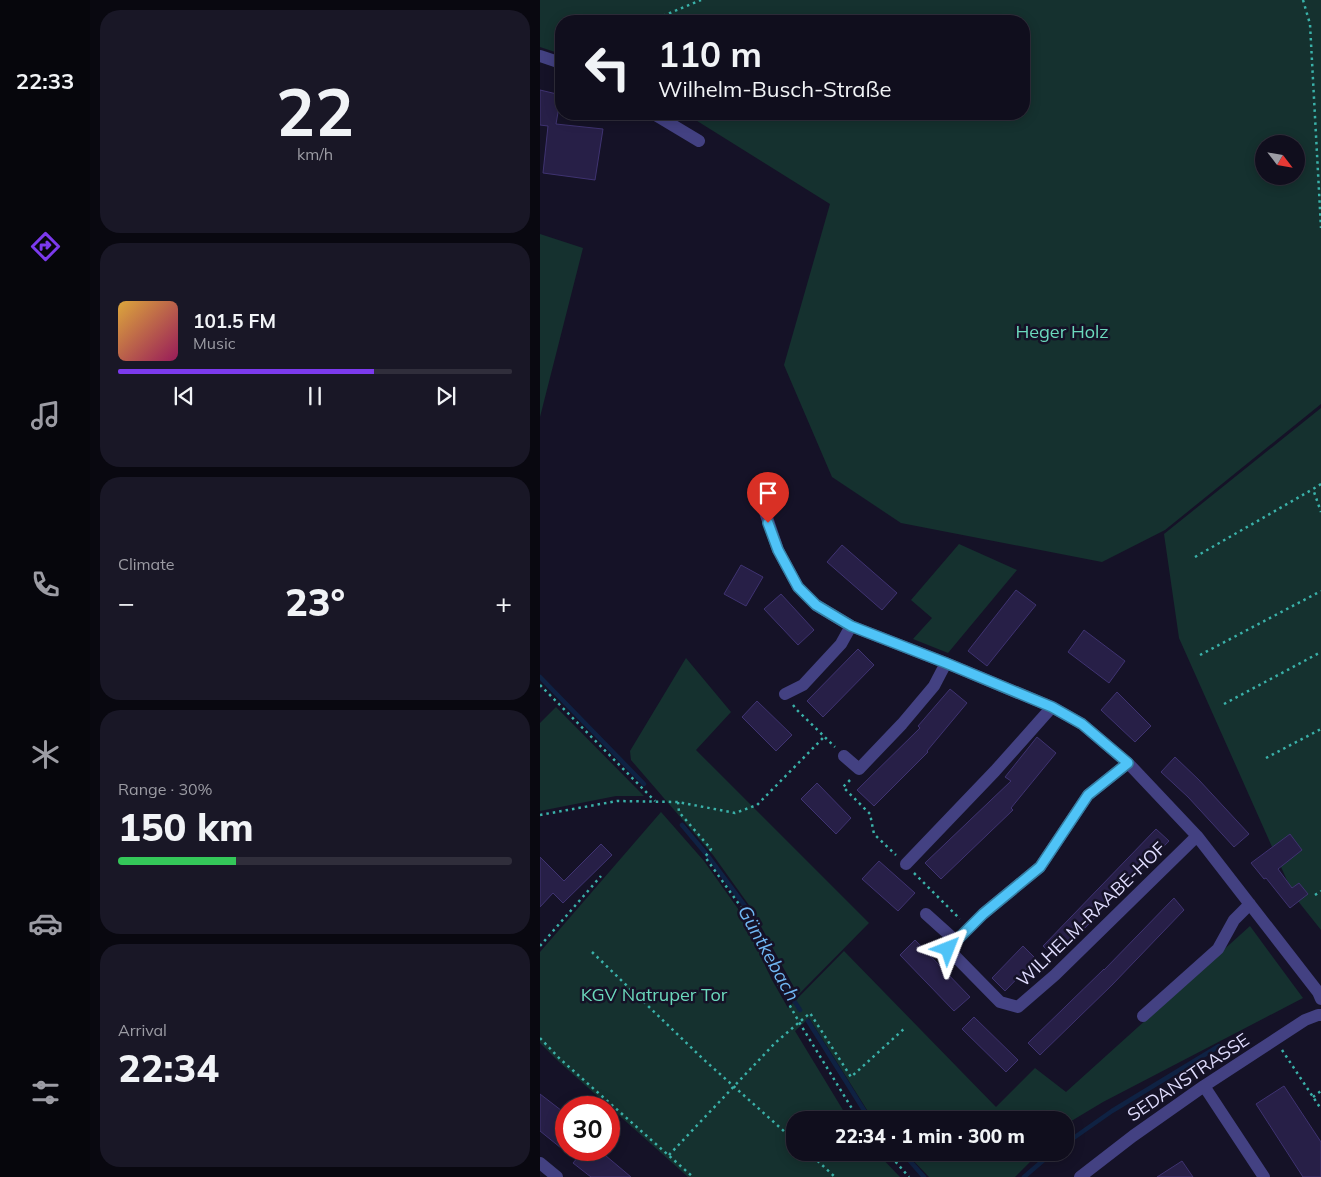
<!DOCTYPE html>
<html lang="en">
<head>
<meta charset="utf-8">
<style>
  :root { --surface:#100e1d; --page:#191726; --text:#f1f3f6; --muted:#9c9ca4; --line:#302e3b; --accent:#7c3aed }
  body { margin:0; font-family:Mulish,sans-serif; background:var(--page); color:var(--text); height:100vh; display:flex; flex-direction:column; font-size:19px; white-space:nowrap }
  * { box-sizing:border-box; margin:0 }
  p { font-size:16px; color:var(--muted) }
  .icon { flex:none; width:28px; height:28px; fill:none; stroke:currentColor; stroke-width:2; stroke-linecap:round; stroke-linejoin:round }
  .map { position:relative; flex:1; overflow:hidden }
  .drawer { display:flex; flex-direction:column; gap:10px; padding:10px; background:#090810; width:450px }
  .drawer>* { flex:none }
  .top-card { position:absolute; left:15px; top:15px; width:475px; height:105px; border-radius:20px; box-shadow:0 2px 12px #0003,0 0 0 1px var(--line); background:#100e1d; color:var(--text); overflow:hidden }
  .needle { width:32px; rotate:121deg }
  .buttons { position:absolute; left:715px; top:135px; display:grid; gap:10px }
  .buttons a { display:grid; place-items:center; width:50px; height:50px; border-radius:50%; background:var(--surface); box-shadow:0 2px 12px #0003,0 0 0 1px var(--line); font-size:25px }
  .speed { position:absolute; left:15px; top:1096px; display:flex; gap:10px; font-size:25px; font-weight:700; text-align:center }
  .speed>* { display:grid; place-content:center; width:65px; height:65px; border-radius:50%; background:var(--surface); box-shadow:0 2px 12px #0003,0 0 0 1px var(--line); line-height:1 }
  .speed .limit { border:8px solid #d22; background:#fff; color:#111 }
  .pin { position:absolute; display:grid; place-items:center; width:42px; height:42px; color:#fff; margin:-51px -21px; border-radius:50% 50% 50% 0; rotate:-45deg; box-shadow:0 0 5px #0007 }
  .pin .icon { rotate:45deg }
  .me { position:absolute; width:55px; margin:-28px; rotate:45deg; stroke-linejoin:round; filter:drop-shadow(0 0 4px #0008) }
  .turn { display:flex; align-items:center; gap:18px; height:105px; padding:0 20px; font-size:22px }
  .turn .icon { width:65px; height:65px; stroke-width:2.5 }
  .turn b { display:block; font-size:35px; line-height:42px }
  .big { font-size:38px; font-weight:800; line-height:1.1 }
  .drawer .widget { flex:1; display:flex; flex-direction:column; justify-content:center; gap:8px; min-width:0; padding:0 18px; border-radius:20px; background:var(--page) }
  .drawer .dial { align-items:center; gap:0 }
  .dial b { font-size:65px; line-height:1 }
  .song { display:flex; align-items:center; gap:15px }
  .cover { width:60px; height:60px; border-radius:8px; background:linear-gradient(135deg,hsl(40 70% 55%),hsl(330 70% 35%)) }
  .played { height:5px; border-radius:2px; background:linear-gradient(90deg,var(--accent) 65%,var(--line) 65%) }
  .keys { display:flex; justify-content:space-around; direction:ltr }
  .heat { display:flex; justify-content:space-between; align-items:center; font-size:28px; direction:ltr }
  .charge { height:8px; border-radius:4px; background:linear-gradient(90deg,#34c759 30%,var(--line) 0) }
  .trip { position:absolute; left:246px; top:1111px; width:288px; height:50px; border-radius:20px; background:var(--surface); box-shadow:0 2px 12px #0003,0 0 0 1px var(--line); font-weight:800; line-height:50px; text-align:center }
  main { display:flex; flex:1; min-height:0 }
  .menu { display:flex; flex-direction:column; width:90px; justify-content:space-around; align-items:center; background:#06060c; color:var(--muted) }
  .menu .icon { width:35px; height:35px }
  .menu .current { color:var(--accent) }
  .menu b { font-size:22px; color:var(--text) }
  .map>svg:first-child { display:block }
</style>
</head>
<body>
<main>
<nav class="menu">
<b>22:33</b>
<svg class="icon current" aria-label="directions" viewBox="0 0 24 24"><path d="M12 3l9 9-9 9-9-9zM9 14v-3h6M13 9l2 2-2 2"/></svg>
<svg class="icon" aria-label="music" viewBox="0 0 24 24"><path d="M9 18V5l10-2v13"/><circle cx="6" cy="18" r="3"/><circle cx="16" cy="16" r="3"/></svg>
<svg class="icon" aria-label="phone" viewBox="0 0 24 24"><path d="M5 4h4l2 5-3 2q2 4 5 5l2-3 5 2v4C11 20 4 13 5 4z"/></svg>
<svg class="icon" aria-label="climate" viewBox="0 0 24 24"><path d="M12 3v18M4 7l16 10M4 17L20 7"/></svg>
<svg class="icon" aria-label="car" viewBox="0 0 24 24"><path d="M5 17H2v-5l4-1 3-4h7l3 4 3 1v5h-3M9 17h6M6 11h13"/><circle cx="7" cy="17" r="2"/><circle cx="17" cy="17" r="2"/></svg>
<svg class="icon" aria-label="filters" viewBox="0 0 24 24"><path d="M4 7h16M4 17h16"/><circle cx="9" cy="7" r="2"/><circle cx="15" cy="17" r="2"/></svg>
</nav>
<section class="drawer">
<div class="widget dial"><b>22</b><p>km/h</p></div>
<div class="widget">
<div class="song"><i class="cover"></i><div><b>101.5 FM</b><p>Music</p></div></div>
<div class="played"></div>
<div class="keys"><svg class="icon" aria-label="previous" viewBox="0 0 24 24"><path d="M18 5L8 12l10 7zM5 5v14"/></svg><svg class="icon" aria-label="pause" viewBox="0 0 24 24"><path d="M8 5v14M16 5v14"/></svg><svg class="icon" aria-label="next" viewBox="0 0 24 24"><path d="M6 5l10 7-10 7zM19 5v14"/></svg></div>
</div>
<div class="widget"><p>Climate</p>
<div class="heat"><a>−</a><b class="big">23°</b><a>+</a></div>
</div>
<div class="widget"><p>Range · 30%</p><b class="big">150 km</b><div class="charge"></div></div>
<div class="widget"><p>Arrival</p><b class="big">22:34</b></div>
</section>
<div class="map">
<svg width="781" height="1177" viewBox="0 0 781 1177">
  <rect width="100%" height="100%" fill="#151227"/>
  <!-- green -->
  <path fill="#15312f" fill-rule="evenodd" d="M0 0H781V404L625 530 562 562 361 523 292 477 244 365 290 204 146 114H484V21H21V54L0 47ZM724 144H756V176H724Z
    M0 234 43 248 0 417Z
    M781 408V930L754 896 639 638 624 534Z
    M419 544 477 570 408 653 373 639 392 618 371 600Z
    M146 658 191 712 156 750 329 923 258 995 211 908 173 855 91 760 90 751Z
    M16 707 104 796H76L0 811V723Z
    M121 812 164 861 201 913 232 980 248 1008 304 951 456 1107 495 1068 526 1092 710 926 763 998 563 1102 528 1123 525 1127V1120H336L329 1113 269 1018 255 1031 309 1120H255V1152L337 1153 360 1177H148L18 1061 0 1043V952Z
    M366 1153H499L475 1177H389Z"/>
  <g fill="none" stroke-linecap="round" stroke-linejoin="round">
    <!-- stream -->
    <path stroke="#0f2243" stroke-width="4.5" d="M0 677 104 784
      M142 825 168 856 208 910 237 974 260 1010
      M268 1021 327 1115 331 1120
      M525 1144 572 1111 679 1046
      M362 1152 384 1177
      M484 1177 513 1152"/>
  </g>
  <!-- building -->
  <path fill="#271f47" stroke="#3f3371" d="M0 90 21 95 16 124 63 129 55 180 3 173 8 126 0 125Z
    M302 545 357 593 342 610 287 562Z
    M201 565 223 577 206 606 184 594Z
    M476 590 496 605 447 666 428 651Z
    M241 594 274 630 258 645 224 609Z
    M544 630 585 661 569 683 528 652Z
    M318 649 334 665 283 717 267 701Z
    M410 689 427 703 387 751 388 752 334 806 317 790 380 728 378 726Z
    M577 692 611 726 595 742 561 710Z
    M217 701 252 735 236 751 202 717Z
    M497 737 516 753 471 808 473 810 401 879 385 863 471 781 465 777Z
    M635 757 659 780 709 834 694 847 648 797 621 772Z
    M277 783 311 818 296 834 261 799Z
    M616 829 629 841 516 958 503 946Z
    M750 834 762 850 738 869 752 888 759 883 768 894 750 908 726 878 724 879 711 863Z
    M61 844 72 855 23 903 13 893 0 907V857L24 881Z
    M339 861 375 893 358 911 322 879Z
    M634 898 644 910 572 985 500 1055 488 1043 564 969V970Z
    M375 940 430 997 414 1011 360 955Z
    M483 946 496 959 465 991 452 978Z
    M434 1017 478 1060 466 1072 422 1029Z
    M744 1086 781 1142V1177H763L716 1104Z
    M0 1094 26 1114V1152L0 1131Z
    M44 1150H59L91 1177H51L33 1163Z
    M642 1161 653 1177H617Z"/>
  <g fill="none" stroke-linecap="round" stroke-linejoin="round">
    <!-- path -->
    <path stroke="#3ab1a9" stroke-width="2.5" stroke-dasharray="2.5 4" stroke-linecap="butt" d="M763 0 770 24 781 228
      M111 21 161 0
      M781 484 773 489 781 512
      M655 557 773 489
      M660 655 781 591
      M0 685 115 801
      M684 704 781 652
      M253 705 257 710 295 747
      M726 758 781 729
      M310 780 303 787 330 814 334 834 356 855
      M138 802 139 812 171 849 165 857 204 911 235 979 259 1022 319 1120
      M0 815 77 801 138 802 195 813 217 805 284 737
      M374 873 420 919
      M775 895 781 891
      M0 946 61 876
      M52 952 162 1058 255 1141
      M0 1038 19 1058 153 1177
      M742 1050 781 1109
      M773 1097 781 1091
      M268 1152 295 1177
      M347 1152 369 1177
      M129 1155 235 1043 270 1013 311 1077 366 1027"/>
    <!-- minor -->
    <path stroke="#434182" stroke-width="12" d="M0 56 21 63
      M114 114 159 141
      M224 509 238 550 258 587 276 605 311 626 406 663 512 707 542 724 588 763 657 836 778 992 781 999
      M245 694 263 685 301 644 311 626
      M304 756 319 769 362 724 394 686 406 663
      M588 763 548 795 500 867 443 914 408 949 460 1002 478 1007 515 975 657 836
      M366 864 455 771 512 707
      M386 914 416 941
      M603 1016 678 949 694 920 710 904
      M664 1086 724 1177
      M0 1163 17 1177
      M540 1177 593 1136 664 1086 765 1020 778 1015H781"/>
  </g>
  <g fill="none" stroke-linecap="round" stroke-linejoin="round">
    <!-- route casing -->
    <g stroke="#337fa1" stroke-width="12">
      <path id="route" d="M228 523 238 550 258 587 276 605 311 626 406 663 512 707 542 724 588 763 548 795 500 867 443 914 408 949"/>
    </g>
    <!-- route -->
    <use href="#route" stroke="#4fc3f7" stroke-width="9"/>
  </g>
  <g text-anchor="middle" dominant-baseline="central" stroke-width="5" stroke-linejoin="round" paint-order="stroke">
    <!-- park labels -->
    <g font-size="18" fill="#6bd8bc" stroke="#151227">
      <text x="522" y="331">Heger Holz</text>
      <text x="114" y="994">KGV Natruper Tor</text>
    </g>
    <!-- street labels -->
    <g font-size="18" fill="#dedbfc" stroke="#151227">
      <text transform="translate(551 914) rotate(-44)">WILHELM-RAABE-HOF</text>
      <text transform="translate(648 1077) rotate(-34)">SEDANSTRASSE</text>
    </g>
    <!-- water labels -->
    <g font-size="19" font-style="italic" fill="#71b8f4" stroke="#151227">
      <text transform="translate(229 953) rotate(61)">Güntkebach</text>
    </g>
  </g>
</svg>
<div class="buttons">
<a><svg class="needle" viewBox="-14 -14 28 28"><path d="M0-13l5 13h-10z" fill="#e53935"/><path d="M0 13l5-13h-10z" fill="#9c9ca4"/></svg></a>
</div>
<div class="speed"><div class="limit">30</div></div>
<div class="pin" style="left:228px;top:523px;background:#d93025"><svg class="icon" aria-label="arrive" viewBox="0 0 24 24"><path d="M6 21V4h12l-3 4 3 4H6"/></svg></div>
<svg class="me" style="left:408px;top:949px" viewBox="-20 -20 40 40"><path d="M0-17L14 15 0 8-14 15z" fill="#4fc3f7" stroke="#fff" stroke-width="4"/></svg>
<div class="trip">22:34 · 1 min · 300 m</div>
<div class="top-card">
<div class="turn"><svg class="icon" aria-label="left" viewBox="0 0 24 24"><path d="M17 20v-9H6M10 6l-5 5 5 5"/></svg><div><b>110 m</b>Wilhelm-Busch-Straße</div></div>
</div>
</div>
</main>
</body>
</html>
